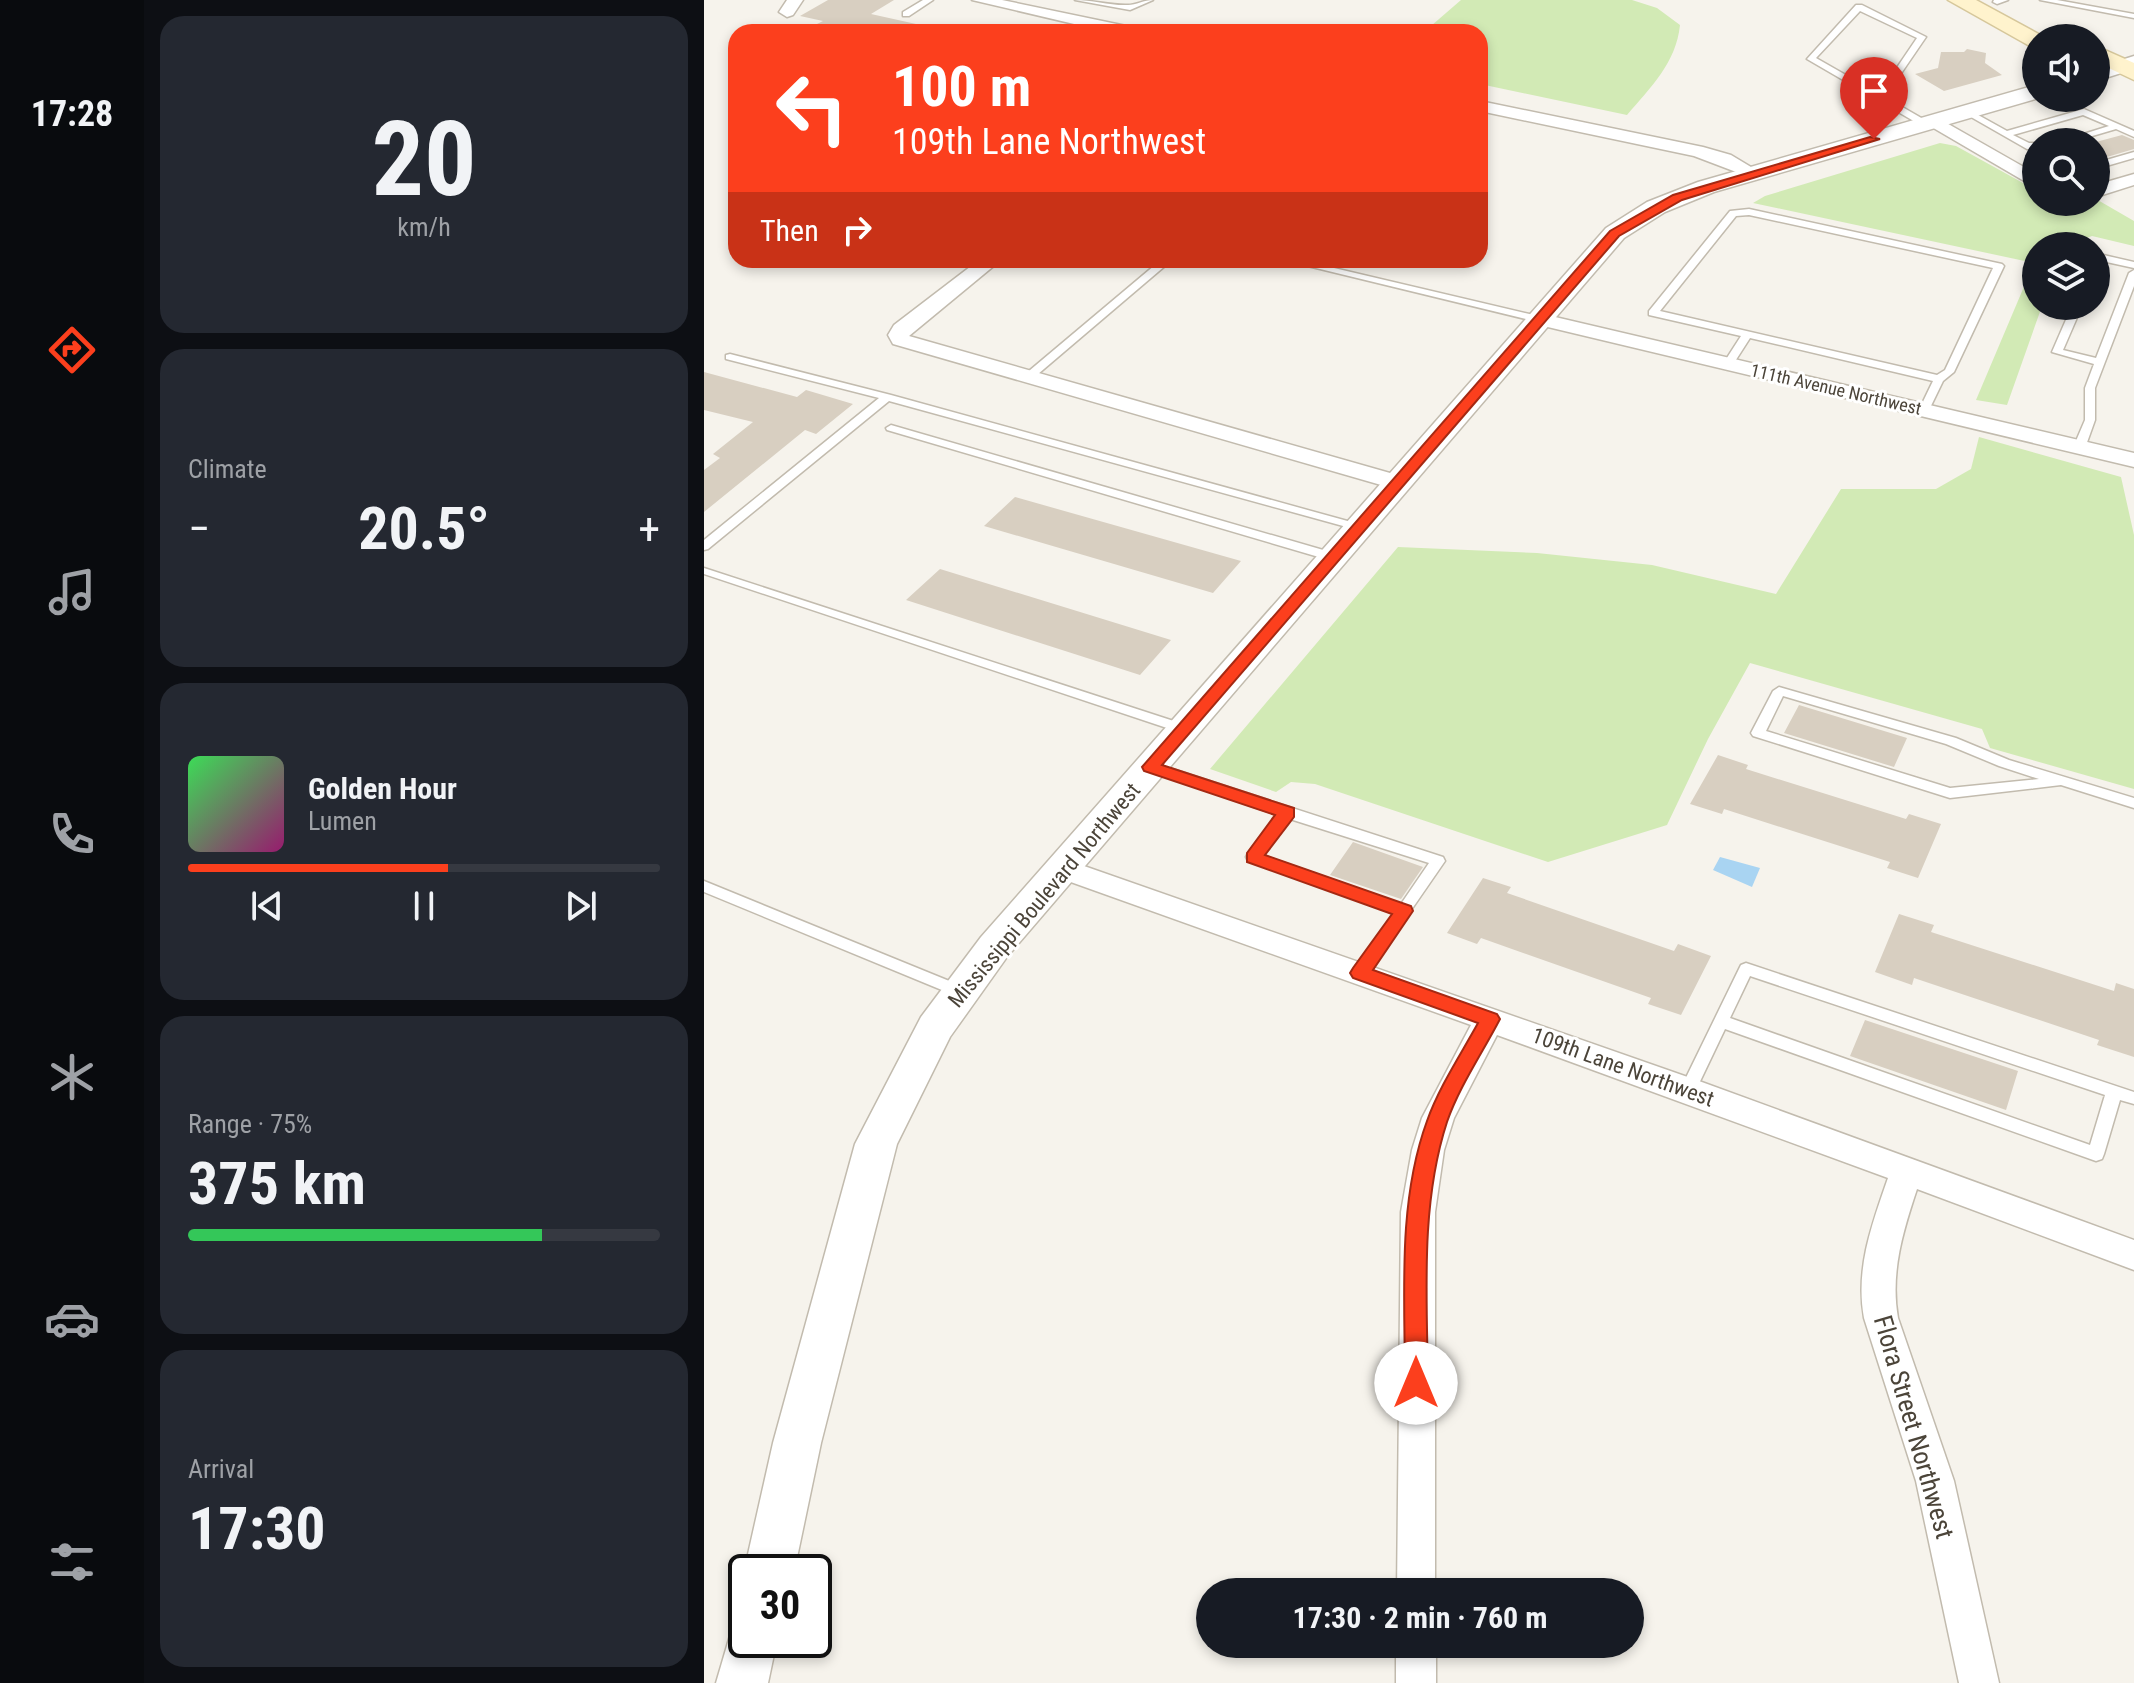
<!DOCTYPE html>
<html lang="en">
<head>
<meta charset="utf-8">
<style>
  :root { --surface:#171b24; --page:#242831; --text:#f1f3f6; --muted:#9ea1a6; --line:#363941; --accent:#fc3f1d }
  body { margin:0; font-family:"Roboto Condensed",sans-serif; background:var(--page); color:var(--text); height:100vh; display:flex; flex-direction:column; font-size:30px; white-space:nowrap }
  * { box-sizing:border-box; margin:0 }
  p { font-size:26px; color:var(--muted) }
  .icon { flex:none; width:44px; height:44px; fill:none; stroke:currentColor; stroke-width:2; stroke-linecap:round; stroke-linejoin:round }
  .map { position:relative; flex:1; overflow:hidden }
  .details { display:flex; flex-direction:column; gap:16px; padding:16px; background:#0d0f14; width:560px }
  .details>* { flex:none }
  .top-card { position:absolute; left:24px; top:24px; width:760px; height:244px; border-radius:24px; box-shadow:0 4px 12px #0003; background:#fc3f1d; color:#fff; overflow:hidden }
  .tools { position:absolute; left:1318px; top:24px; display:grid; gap:16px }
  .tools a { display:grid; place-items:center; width:88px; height:88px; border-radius:50%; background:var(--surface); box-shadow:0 4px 12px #0003; font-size:40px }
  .speed { position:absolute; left:24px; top:1554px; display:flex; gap:16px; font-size:40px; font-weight:700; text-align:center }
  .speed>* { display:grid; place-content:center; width:104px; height:104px; border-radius:50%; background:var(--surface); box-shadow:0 4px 12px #0003; line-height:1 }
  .speed .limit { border:4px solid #111; border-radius:12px; background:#fff; color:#111 }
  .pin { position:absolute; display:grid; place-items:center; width:68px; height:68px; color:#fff; margin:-82px -34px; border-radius:50% 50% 50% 0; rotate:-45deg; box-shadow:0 0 8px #0007 }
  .pin .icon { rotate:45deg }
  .me { position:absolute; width:88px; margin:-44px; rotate:0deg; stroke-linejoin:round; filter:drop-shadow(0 0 6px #0008) }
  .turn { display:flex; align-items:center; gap:28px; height:168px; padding:0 32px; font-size:36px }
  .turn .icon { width:104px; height:104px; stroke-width:2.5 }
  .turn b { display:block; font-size:56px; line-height:68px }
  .then { display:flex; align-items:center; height:76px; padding:0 32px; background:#0003; gap:16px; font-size:30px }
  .big { font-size:60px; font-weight:700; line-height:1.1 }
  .details .card { flex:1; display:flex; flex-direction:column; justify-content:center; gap:12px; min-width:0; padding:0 28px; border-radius:24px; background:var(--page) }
  .details .dial { align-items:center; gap:0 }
  .dial b { font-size:104px; line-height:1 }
  .song { display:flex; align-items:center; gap:24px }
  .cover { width:96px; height:96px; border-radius:12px; background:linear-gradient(135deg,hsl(130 70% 55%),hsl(320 70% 35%)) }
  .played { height:8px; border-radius:4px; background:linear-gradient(90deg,var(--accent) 55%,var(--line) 55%) }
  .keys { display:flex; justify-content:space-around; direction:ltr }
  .heat { display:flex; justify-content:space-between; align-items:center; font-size:44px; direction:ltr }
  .charge { height:12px; border-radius:6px; background:linear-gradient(90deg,#34c759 75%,var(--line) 0) }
  .trip { position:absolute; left:492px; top:1578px; width:448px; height:80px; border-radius:40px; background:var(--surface); box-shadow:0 4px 12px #0003; font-weight:700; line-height:80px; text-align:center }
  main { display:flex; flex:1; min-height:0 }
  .tab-bar { display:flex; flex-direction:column; width:144px; justify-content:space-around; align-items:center; background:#090b0e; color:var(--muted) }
  .tab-bar .icon { width:56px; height:56px }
  .tab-bar .selected { color:var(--accent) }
  .tab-bar b { font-size:36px; color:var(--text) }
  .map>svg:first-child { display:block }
</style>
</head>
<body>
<main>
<nav class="tab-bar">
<b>17:28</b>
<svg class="icon selected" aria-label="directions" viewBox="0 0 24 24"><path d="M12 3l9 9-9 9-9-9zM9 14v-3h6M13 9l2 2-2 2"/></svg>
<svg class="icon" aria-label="music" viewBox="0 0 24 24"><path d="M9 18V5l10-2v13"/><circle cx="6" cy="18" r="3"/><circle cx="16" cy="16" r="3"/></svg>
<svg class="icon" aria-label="phone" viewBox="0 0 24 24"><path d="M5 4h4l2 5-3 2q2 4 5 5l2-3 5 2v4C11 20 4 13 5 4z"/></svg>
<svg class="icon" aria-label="climate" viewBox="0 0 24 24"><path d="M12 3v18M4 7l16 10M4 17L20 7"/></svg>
<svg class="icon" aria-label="car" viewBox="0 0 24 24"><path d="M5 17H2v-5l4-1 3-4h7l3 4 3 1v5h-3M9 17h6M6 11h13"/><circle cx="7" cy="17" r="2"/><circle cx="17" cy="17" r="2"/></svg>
<svg class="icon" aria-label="filters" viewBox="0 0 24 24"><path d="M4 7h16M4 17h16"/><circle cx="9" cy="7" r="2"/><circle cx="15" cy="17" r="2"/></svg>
</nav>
<section class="details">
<div class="card dial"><b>20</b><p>km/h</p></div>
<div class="card"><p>Climate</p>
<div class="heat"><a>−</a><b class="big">20.5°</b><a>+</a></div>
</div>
<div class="card">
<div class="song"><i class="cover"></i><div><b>Golden Hour</b><p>Lumen</p></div></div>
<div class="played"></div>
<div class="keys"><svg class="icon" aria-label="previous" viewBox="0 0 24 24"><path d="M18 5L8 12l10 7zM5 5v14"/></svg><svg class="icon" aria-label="pause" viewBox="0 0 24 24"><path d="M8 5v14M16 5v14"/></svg><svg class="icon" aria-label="next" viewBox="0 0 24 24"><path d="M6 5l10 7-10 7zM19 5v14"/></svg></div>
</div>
<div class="card"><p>Range · 75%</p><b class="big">375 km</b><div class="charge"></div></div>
<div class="card"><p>Arrival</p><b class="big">17:30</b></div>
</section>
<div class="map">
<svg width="1430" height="1683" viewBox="0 0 1430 1683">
  <rect width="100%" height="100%" fill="#f6f3ec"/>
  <!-- green -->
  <path fill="#d2eab5" d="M757 0H928L953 8 976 25C972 63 947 87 923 115L776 84V32H720Z
    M1236 143 1252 146 1332 190V202L1392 199 1430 221V246L1388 236 1362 246H1332V306H1338L1303 405 1272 400 1330 263 1049 203 1061 196Z
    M1275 437 1417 477 1430 535V789L1286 748 1278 729 1046 663 1004 739 963 825 844 862 611 784 587 782 572 792 506 769 694 547 833 553 948 565 1072 594 1137 489H1232L1267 469Z"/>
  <!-- water -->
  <path fill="#a9d4f2" d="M1016 857 1056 868 1048 887 1009 870Z"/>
  <!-- building -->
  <path fill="#d8cfc1" d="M124 0H190L167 14 212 24 211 32H97L119 21 96 16Z
    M1263 49 1282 53 1281 63 1298 75 1240 91 1211 74 1234 68 1237 52H1260Z
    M1418 135 1430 140V149L1396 159 1392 156V142Z
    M0 372 93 397 102 390 149 404 112 434 101 430 0 512V470L16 458 9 454 49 422 0 410Z
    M311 497 537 561 509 593 280 526Z
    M236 569 467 640 436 675 202 600Z
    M1095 705 1203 738 1190 767 1080 733Z
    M1014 755 1044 765 1042 769 1202 819 1205 814 1237 824 1214 878 1183 868 1186 862 1020 809 1018 814 986 804Z
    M649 842 719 867 697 899 626 875Z
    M779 878 807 887 803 893 970 951 974 944 1007 956 977 1015 944 1004 947 998 777 938 773 944 743 933Z
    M1195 914 1230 925 1227 932 1410 991 1412 983 1430 989V1057L1393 1045 1395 1040 1210 978 1208 985 1171 972Z
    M1161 1020 1314 1071 1302 1110 1146 1056Z"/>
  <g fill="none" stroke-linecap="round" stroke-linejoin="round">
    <!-- service casing -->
    <g stroke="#c2bbae" stroke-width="3">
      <path id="service" d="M219 0H229L205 16H199V12Z
        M371 0C388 0 408 6 424 5 432 5 440 0 449 0L426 10Z
        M1290 0H1304L1293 4 1289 2Z
        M1336 0H1353L1430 14V18Z
        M1152 5H1158L1222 37 1181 97 1226 123V127H1220L1103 59ZM1156 11 1213 38 1175 94 1112 58Z
        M1380 109 1430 131V137L1412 129 1368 142H1354L1405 126 1379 115 1309 135 1325 143H1332V149H1323L1260 113 1267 111 1303 131Z
        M1430 152V158L1392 169V163Z
        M1045 209 1298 264 1300 266 1250 372 1239 381 1224 412 1220 413 1215 410 1229 381 1046 338 1028 366 1024 367 1019 364 1037 336 945 315V311L1026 211ZM1045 215 1289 268 1241 370 1233 375 956 311 1032 216Z
        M1395 254 1430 262V268L1398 261 1395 266 1392 267V255Z
        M457 260H468L327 380H319V376Z
        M579 260H596L834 316 839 319 834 322Z
        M1430 270V286L1391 388V420L1381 448 1379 450H1371L1369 448 1381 420V388L1390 364 1348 352 1368 306H1378L1359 350 1392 358 1425 273Z
        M26 354 187 395 658 525 660 527 654 531 650 529 185 401 4 549 0 550V540L175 398 22 359V355Z
        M187 425 633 554 635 557 633 560H625L183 430 182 428Z
        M0 568 485 726 487 729 480 733 475 732 0 574Z
        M1075 687 1252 738 1305 760 1430 798V808L1357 785 1246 798 1049 736 1047 733 1069 691ZM1079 696 1242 744 1295 766 1335 779 1246 788 1062 731Z
        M447 762 739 857 741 861 661 977H651L649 973 651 969 691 913 544 861 542 857 544 853 574 815 442 770 440 767 442 764ZM586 819 725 863 697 904 558 855Z
        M0 881 260 987 263 991 260 995H250L0 892Z
        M1042 963 1430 1092V1104L1416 1100 1400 1154 1398 1159 1392 1161 1021 1029 990 1094 984 1096 978 1094 976 1090 1035 969 1037 965ZM1046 976 1401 1095 1386 1145 1026 1018Z"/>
    </g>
    <!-- minor casing -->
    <g stroke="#c2bbae" stroke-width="3">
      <path id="minor" d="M83 0H99L89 15 83 17 75 12Z
        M268 0H298L427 27 435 32H404Z
        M776 101 999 147 1027 155 1057 173 1048 178 990 156 776 111Z
        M1232 117 1332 174V188L1226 126 1223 122Z
        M1430 174V185L1392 197V185Z
        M275 260H297L205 336 700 477 703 482 700 487H684L189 344 184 335 190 325Z
        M834 313 1430 453V467L827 323 824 319Z
        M360 859 995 1081 1430 1240V1270L1213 1189C1199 1231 1186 1273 1194 1318L1250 1481 1295 1683H1255L1212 1481 1160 1318C1151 1269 1168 1224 1184 1178L793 1035 750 1118 740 1150 731 1212V1592H693L697 1212 708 1150 718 1118 767 1025 350 876 346 869 350 862Z
        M692 1644H732V1683H692Z"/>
    </g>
    <!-- tertiary casing -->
    <g stroke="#c2bbae" stroke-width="3">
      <path id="tertiary" d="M1430 56V69L1392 81V68Z
        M1332 85V98H1335L1010 192 961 212 920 238 303 957 246 1037 193 1144 117 1443 90 1572H42V1576L40 1572 69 1443 151 1144 217 1017 277 937 902 228 943 202 994 182Z
        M42 1617V1640H73L64 1683H12L30 1622Z"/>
    </g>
    <!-- secondary casing -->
    <g stroke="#d6c79b" stroke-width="3">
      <path id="secondary" d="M1244 0H1272L1342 38H1332V47L1324 45Z
        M1392 46 1430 63V80L1392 62Z"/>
    </g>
    <!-- service -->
    <use href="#service" fill="#fff" fill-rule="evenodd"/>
    <!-- minor -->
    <use href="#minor" fill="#fff" fill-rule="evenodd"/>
    <!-- tertiary -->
    <use href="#tertiary" fill="#fff" fill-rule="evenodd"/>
    <!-- secondary -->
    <use href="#secondary" fill="#fff3cd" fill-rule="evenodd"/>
  </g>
  <!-- route -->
  <path fill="#fc3f1d" stroke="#a42913" stroke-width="2" d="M1166 137 1176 139 978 200 915 236 458 765 590 808V817L561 855 707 906 709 911 669 970 793 1014 796 1019C779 1052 755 1087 743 1122 716 1205 723 1297 724 1383L720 1391 712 1394 704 1391 701 1383C701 1297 693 1203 723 1121 735 1087 757 1054 774 1023L649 978 646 973 649 968 688 914 543 862V853L571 815 440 771 438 767 906 231 969 195Z"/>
  <g text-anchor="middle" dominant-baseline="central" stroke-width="6" stroke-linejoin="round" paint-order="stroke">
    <!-- far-street labels -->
    <g font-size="18" fill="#4b4439" stroke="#fff">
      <text transform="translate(1132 389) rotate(13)">111th Avenue Northwest</text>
    </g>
    <!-- street labels -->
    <g font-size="22" fill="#4b4439" stroke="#fff">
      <text transform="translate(340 895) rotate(-50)">Mississippi Boulevard Northwest</text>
      <text transform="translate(919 1067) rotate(20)">109th Lane Northwest</text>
    </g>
    <!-- near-street labels -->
    <g font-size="26" fill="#4b4439" stroke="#fff">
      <text transform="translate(1210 1427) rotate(74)">Flora Street Northwest</text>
    </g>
  </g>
</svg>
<div class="tools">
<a><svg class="icon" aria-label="sound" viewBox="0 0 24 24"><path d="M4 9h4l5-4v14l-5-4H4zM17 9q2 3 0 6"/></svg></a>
<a><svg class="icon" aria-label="search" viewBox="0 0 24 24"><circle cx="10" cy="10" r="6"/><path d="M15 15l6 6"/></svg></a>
<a><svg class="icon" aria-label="layers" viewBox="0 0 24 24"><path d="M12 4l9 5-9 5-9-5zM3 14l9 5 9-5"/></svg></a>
</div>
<div class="speed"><div class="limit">30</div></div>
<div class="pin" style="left:1170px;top:139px;background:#d93025"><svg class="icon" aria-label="arrive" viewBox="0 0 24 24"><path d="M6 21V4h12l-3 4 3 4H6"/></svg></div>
<svg class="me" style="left:712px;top:1383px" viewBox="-20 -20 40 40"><circle r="19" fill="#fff"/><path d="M0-13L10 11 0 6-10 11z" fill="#fc3f1d"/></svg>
<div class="trip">17:30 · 2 min · 760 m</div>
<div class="top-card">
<div class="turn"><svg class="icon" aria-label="left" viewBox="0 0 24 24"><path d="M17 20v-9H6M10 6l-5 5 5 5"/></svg><div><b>100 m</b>109th Lane Northwest</div></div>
<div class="then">Then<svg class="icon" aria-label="right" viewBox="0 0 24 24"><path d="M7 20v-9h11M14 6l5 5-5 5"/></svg></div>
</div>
</div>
</main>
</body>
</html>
